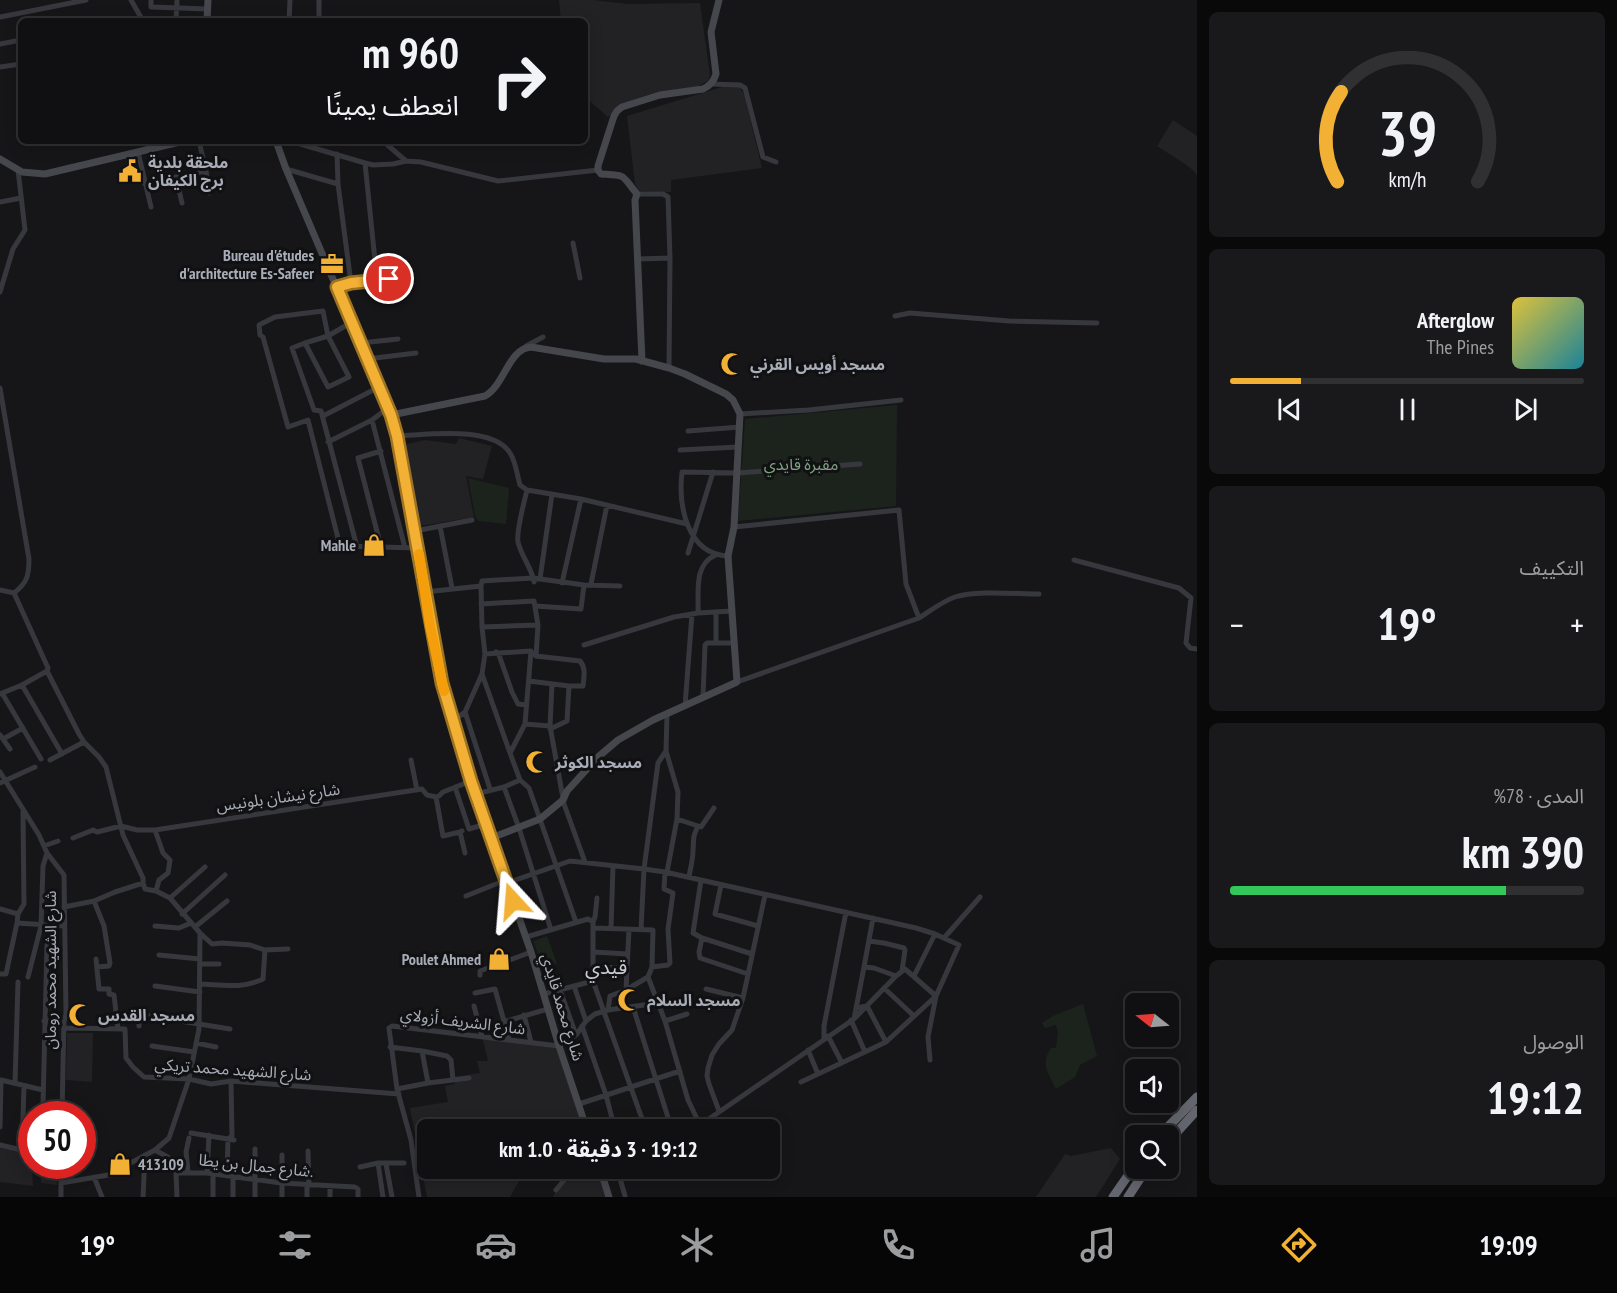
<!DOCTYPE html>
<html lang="ar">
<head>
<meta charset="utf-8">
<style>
  :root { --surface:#101012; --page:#19191b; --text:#f1f3f6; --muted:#9c9d9f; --line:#303032; --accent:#f2b134 }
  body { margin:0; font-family:"PT Sans Narrow","Noto Sans Arabic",sans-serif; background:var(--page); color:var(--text); direction:rtl; height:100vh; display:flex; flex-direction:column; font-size:22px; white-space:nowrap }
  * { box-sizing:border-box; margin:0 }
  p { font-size:20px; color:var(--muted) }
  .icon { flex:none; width:33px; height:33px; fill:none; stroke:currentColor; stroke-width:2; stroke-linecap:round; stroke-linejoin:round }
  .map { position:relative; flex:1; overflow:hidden; direction:ltr }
  .details { display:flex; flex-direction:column; gap:12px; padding:12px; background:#09090a; width:420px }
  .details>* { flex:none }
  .guide { position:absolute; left:18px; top:18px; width:570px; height:126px; border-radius:9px; box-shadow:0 3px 15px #0003,0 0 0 2px var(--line); direction:rtl; background:#101012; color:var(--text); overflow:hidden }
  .needle { width:39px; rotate:287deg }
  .fabs { position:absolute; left:1125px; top:993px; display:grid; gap:12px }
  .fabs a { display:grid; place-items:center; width:54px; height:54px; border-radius:9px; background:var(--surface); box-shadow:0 3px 15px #0003,0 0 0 2px var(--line); font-size:30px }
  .speed { position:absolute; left:18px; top:1101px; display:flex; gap:12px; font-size:30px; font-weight:700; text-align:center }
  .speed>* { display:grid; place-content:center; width:78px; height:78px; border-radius:50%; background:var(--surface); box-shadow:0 3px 15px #0003,0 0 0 2px var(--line); line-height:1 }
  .speed .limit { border:9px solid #d22; background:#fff; color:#111 }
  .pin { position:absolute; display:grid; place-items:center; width:51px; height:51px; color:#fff; margin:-26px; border:3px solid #fff; border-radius:50%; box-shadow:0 2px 6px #0007 }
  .me { position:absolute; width:66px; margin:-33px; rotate:341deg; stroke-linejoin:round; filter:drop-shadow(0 0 4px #0008) }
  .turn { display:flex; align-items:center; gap:21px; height:126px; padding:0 30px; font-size:27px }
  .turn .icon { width:78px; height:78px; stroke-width:2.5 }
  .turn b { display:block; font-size:42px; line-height:51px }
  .big { font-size:45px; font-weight:700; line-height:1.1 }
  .details .widget { flex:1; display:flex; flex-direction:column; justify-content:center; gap:9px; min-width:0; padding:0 21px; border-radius:9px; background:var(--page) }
  .details .dial { align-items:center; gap:0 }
  .dial svg { height:156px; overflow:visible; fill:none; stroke:var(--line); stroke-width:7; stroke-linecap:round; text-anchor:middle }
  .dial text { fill:var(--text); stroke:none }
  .song { display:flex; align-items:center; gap:18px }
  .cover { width:72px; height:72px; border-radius:9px; background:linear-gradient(135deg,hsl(50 70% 55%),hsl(190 70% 35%)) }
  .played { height:6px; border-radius:3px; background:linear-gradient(90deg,var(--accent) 20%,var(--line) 20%) }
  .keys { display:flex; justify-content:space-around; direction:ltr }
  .heat { display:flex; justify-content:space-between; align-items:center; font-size:33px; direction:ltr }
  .charge { height:9px; border-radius:4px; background:linear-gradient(90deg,#34c759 78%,var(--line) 0) }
  .trip { position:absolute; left:417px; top:1119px; width:363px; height:60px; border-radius:9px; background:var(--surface); box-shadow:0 3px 15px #0003,0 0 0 2px var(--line); font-weight:700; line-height:60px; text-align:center; direction:rtl }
  .tab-bar { display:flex; height:96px; justify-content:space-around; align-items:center; background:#060607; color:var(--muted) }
  .tab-bar .icon { width:42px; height:42px }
  .tab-bar .on { color:var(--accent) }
  .tab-bar b { font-size:27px; color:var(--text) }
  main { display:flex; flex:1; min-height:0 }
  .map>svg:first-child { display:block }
</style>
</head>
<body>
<main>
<section class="details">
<div class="widget dial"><svg viewBox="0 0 100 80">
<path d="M14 69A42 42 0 1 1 86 69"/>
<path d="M14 69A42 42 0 0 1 16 23" stroke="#f2b134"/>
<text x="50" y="56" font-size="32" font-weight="700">39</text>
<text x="50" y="72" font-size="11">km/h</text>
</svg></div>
<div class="widget">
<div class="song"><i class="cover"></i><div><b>Afterglow</b><p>The Pines</p></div></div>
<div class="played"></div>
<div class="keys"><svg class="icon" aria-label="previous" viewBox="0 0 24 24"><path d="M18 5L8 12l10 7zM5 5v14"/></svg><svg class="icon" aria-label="pause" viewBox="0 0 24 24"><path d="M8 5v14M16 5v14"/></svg><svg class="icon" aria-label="next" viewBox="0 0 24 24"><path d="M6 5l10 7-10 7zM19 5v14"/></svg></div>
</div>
<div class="widget"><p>التكييف</p>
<div class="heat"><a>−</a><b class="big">19°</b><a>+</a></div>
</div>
<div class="widget"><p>المدى · 78%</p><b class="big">390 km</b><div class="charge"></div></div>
<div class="widget"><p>الوصول</p><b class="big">19:12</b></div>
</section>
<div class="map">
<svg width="1197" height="1197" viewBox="0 0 1197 1197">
  <rect width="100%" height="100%" fill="#161618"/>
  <!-- built -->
  <path fill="#222225" d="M559 0H593L628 4 700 3 710 75 708 81 696 87 653 97 611 114 608 117 585 97V21H561Z
    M738 85 744 94 762 168 671 180V192L639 191 635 184 627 116 722 87Z
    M1173 120 1197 136V176L1194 171 1182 162 1157 146Z
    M459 438 492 446 483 479 466 476 474 517 420 526 403 445 425 440 456 444Z
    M67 1033H93L92 1082 66 1080Z
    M482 1036 560 1046 584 1129 428 1130V1168L526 1169 510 1197H427L410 1108 448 1102 445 1086 455 1084 453 1077 480 1073 477 1061H488Z
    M0 1146 31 1154 33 1186 0 1182Z
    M1111 1148 1120 1159 1096 1197H1036L1065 1154 1071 1156Z
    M41 1166H57V1185L41 1183Z
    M572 1168 601 1169 610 1197H553L561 1181Z"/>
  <!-- green -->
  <path fill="#1c231d" d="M897 405 896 506 738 521 745 419Z
    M468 478 509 488 506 524 478 521 475 516Z
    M547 936 557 963 543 968 533 941Z
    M1083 1004 1097 1056 1080 1065 1075 1077 1056 1089C1048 1072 1040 1065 1051 1048H1056L1058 1032 1056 1025 1045 1028 1042 1023 1053 1016Z"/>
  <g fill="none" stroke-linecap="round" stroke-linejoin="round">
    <!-- street -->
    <path stroke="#37383d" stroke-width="5" d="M131 0 143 21
      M151 0V7L208 9
      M0 17 86 0
      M176 21 177 0
      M289 21 290 0
      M319 21V0
      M0 44 21 40
      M0 67 21 64
      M711 84 740 85 745 88 763 157 776 162
      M290 141 365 163 373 165 393 164 406 161 421 162 498 181 598 170
      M383 141 406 161
      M138 152 151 207
      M337 154 338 184 351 283
      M286 169 338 184
      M206 171 209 193
      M176 177 182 203
      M145 184 206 171 199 141
      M637 194H663L668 197 670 258 669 368
      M0 202 21 198
      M573 243 580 278
      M638 259 670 258
      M377 280 401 277
      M337 287 351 283 377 280 365 163
      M0 292 13 249 25 230 18 170
      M895 316 910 313 1009 321 1097 323
      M352 322 328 336 349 377 328 387 305 343 292 348 314 410 321 411 357 547
      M305 343 328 336 323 311 275 317 259 325 260 335 263 337 288 427 308 420 340 546 418 548
      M361 343 398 339
      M526 346 543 337
      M367 359 416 353
      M0 388 29 559C29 576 27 583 14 593
      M740 414 809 410 901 400
      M322 415H325L379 387
      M372 420 405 548
      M688 431 740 427
      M397 436C427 435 492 425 510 453 516 462 517 475 520 485L527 490 581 499 687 524
      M328 442 372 420 388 408
      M680 450 738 447
      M527 490C524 503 516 531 518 542 521 556 532 568 534 582
      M440 526 452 588
      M734 527 899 510 906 584 919 618 737 682
      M415 531 472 520
      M381 547 358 458 381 451
      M688 553 713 472
      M728 556C687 554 678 506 682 472L738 473 860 464
      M1074 560 1179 588 1191 598 1186 643 1190 648 1197 649
      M540 579 552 494
      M562 583 581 499
      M591 584 607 505
      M0 590 14 593 48 668 47 671 79 734 84 742 99 757 106 767 123 835 143 878V883
      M425 592 481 586
      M481 604 534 601 538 625 482 627
      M535 606 581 609 584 585
      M698 613C699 593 693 564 716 555
      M919 618C930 611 943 601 955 597 976 590 1017 594 1039 594
      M716 643V612
      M584 645 674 617 698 613 732 611
      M496 652 499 655 512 692 518 704 526 705
      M534 654 536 656 538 625
      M536 656 580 661C586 668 584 677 583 686H569
      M482 674 510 753
      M529 681 569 686 567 721 550 729
      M22 685 62 754
      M2 693 41 759
      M0 694 22 685 47 671
      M703 697 705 645 707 643H734
      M685 706 692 614
      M465 712 490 789
      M453 721 465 712 482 674 485 654
      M550 726 552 684
      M0 735 10 749
      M3 739 23 728
      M50 760 84 742
      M411 760 417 790
      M0 772 39 835 47 853 64 875 66 1014 64 1021 62 1114
      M520 780 529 788 576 922
      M0 783 35 767
      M455 787 469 829 486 824
      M504 787 519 828 551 930
      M476 794 504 787 520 780 510 753 525 724
      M677 819 698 826
      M155 830 163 853 170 860 168 873 159 880 156 891
      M462 831 460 832 465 853
      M460 832 443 836 436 797 439 796 443 792 471 781
      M73 838 93 830 97 832 121 826 137 830H155L422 789 427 795 436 797
      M44 846 58 841
      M585 862 564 804 550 726 525 724 531 651 485 654 482 627 481 586 482 581 533 578 584 585 620 586
      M667 872 677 819 678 792 666 751 667 714
      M689 877C690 869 693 860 693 851 694 838 692 839 698 826L701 827 714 808
      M701 880 693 933 702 938 752 954
      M507 883 570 861 644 869 665 872 916 928 935 934 959 945 936 996 928 1037 930 1060
      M721 885 715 914 758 926
      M466 896 506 880
      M170 898 205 867
      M94 901 104 926 110 963 109 966 97 967
      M0 909 18 914
      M182 914 225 875
      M593 922 595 917 597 898
      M17 923 64 926
      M155 926 179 928 191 923
      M195 927 227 901
      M594 928 653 930 652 967 648 977 626 990
      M611 929 613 866
      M641 929 644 869 658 763 666 751
      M200 933 212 944 222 943 250 945 265 950 288 949
      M526 937 588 919 593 922V981L544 994
      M702 938 699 952 700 958 748 974
      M944 938 980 897
      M869 941 884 943 904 948 905 950 902 971
      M47 945 43 1104 44 1105 62 1106
      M593 952 628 954
      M159 955 200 959
      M96 959 99 989H109V994L114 995 118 1029
      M201 964H219
      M593 967 627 968
      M652 967 668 965 670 963 668 929 673 893 664 889 665 872
      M864 967 873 918
      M0 974H6L17 923 18 914 24 904 23 812
      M480 975V971L531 952
      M914 976 935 934
      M28 977 41 926 43 866 47 853
      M648 977 665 1021 688 1100 700 1125
      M593 981 646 1130
      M200 984C223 985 242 989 263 979L265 950
      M155 986 200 992
      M574 986 586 1021
      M884 988 914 1016
      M706 989 743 998
      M560 990 576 1035
      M475 993 495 989 509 1039
      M474 1006 482 1036
      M633 1007 672 1130
      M608 1010 610 996 626 990 629 929
      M524 1015 531 1042
      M851 1020 865 1052
      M44 1021H64
      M665 1021 687 1014
      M503 1022 548 1009
      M139 1026V1016L143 1015 230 1029
      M582 1026 606 1095 615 1130
      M64 1028 125 1029 126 1058 133 1067 144 1077 189 1079 211 1084 231 1081 399 1094
      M828 1036 842 1063
      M824 1039V1026L846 912
      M886 1042 936 996 905 969 896 976
      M196 1043 216 1047
      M152 1046 194 1052
      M390 1047 422 1051 428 1083 469 1078
      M808 1050 818 1074
      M422 1051 447 1056 451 1060 453 1080
      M1 1080 43 1090
      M801 1082 886 1042 867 1006 856 1008
      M15 1083 18 982
      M397 1089 428 1083
      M579 1104 680 1071
      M719 1111 709 1084 707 1076 708 1068 712 1055 719 1044 732 1030 743 998 765 895
      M0 1127 1 1081
      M693 1130 854 1019 896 976 874 968 864 967 854 1019
      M191 1133 234 1140
      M0 1145 22 1150 24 1086
      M155 1150 173 1160 176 1173H207L281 1183 355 1187 358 1189V1197
      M308 1151 309 1185
      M378 1163 383 1197
      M386 1164 392 1197
      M360 1167 378 1163H404
      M617 1168 625 1196
      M188 1172 186 1152 189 1138
      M176 1173 177 1197
      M207 1173 209 1135
      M227 1175 228 1139 232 1136 231 1081
      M94 1177 102 1197
      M61 1183 108 1175 155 1150 169 1138 189 1079 199 1029 200 933 170 898 156 891 145 889 143 883 115 892 94 901 64 907
      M307 1185V1197
      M330 1186V1197
      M556 1190 574 1168
      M61 1197V1166
      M143 1197 145 1155
      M213 1197V1174
      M233 1197V1177
      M255 1197V1149
      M282 1197V1155
      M419 1197 411 1140 397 1089 389 1028 392 1026 559 1046 576 1035 586 1021 595 1014 608 1010 658 1003"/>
    <!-- secondary -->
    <path stroke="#45474d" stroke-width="7" d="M207 21 208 0
      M276 141 286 169 391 415 397 436 442 683 471 781 531 952 559 1046 587 1130
      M0 159 22 172 45 174 184 141
      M642 361 635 200 637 194C620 174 629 176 601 174L598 170V166L614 116 617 111 622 107 660 95 703 89C710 86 714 81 716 74L711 32 719 0
      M391 415 485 396C505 385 508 349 531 347L604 359H636L669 368 685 374 726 394 733 400 740 414 734 527 728 556 737 682 653 720 618 740 598 757 567 791 563 800 540 819 491 838
      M600 1168 609 1197"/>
    <!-- highway -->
    <path stroke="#63666e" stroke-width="9" d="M1159 1136 1197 1097
      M1168 1142 1197 1110
      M1113 1197 1136 1164
      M1128 1197 1147 1168"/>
  </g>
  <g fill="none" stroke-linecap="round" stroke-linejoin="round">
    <!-- route casing -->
    <g stroke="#9d7322" stroke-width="15">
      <path id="route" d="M389 279 351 283 337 287 391 415 397 436 442 683 471 781 513 901"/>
    </g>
    <!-- route -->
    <use href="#route" stroke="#f2b134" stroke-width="10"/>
    <!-- slow -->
    <path stroke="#f59e0b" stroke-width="10" d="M419 554 430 626 444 691"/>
  </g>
  <!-- icons -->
  <defs>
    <g id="civic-bare" transform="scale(1.8)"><path d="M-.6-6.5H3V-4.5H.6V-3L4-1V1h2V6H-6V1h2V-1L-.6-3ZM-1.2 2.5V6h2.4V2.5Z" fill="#f2b134" stroke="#111113" stroke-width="2.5" paint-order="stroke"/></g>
    <g id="office-bare" transform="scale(1.8)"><path d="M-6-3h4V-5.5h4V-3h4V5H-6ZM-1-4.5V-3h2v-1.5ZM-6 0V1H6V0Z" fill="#f2b134" stroke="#111113" stroke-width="2.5" paint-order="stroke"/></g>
    <g id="mosque-bare" transform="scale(1.8)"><path d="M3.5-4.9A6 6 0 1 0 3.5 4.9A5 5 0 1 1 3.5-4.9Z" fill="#f2b134" stroke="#111113" stroke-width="2.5" paint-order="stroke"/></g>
    <g id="shop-bare" transform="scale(1.8)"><path d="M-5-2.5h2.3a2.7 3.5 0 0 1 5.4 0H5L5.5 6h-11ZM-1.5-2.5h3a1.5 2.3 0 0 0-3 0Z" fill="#f2b134" stroke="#111113" stroke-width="2.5" paint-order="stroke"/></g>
  </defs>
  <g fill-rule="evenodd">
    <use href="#civic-bare" x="130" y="171"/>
    <use href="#office-bare" x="332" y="264"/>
    <use href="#mosque-bare" x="732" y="364"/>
    <use href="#shop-bare" x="374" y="545"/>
    <use href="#mosque-bare" x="537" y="762"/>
    <use href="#shop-bare" x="499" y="959"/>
    <use href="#mosque-bare" x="629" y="1000"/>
    <use href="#mosque-bare" x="80" y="1015"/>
    <use href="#shop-bare" x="120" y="1164"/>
  </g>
  <g text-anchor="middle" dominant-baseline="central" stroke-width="6" stroke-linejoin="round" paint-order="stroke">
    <!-- poi labels -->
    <g font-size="16" font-weight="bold" fill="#a8adb8" stroke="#111113" text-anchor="start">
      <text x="148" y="162">ملحقة بلدية<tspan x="148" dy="18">برج الكيفان</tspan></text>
      <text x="314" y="255" text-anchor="end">Bureau d'études<tspan x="314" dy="18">d'architecture Es-Safeer</tspan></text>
      <text x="750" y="364">مسجد أويس القرني</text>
      <text x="356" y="545" text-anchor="end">Mahle</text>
      <text x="555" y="762">مسجد الكوثر</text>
      <text x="481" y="959" text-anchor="end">Poulet Ahmed</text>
      <text x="647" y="1000">مسجد السلام</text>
      <text x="98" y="1015">مسجد القدس</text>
      <text x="138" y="1164">413109</text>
    </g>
    <!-- park labels -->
    <g font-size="16" fill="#7fa381" stroke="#111113">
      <text x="801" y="464">مقبرة قايدي</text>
    </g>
    <!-- street labels -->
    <g font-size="16" fill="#a8adb8" stroke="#111113">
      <text transform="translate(278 797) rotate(-8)">شارع نيشان بلونيس</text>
      <text transform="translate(50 970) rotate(-90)">شارع الشهيد محمد رومان</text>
      <text transform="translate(563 1007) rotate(73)">شارع محمد قايدي</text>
      <text transform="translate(463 1021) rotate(7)">شارع الشريف أزولاي</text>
      <text transform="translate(233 1069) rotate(4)">شارع الشهيد محمد تريكي</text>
      <text transform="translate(256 1165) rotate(6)">شارع جمال بن يطا.</text>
    </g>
    <!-- quarter labels -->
    <g font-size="20" fill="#c9ccd4" stroke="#111113">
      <text x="606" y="967">قيدي</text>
    </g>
  </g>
</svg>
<div class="fabs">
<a><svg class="needle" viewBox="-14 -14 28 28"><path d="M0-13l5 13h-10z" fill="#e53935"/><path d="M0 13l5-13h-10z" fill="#9c9d9f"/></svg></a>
<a><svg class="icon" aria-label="sound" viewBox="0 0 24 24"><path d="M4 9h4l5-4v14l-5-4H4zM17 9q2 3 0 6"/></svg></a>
<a><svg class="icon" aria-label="search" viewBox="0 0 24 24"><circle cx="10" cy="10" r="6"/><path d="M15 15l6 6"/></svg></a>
</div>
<div class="speed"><div class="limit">50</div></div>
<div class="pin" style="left:389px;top:279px;background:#d93025"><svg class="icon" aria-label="arrive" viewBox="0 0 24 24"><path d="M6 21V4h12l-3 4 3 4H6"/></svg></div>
<svg class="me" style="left:513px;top:901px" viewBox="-20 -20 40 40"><path d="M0-17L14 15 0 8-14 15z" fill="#f2b134" stroke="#fff" stroke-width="4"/></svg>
<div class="trip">19:12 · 3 دقيقة · 1.0 km</div>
<div class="guide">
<div class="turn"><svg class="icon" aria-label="right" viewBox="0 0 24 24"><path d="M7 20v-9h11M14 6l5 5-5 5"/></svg><div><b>960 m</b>انعطف يمينًا</div></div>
</div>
</div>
</main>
<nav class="tab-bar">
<b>19:09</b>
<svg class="icon on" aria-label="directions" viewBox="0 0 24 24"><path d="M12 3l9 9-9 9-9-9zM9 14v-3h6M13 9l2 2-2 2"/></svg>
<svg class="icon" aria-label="music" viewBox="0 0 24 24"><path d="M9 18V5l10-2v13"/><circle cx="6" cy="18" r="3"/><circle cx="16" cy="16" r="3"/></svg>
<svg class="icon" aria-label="phone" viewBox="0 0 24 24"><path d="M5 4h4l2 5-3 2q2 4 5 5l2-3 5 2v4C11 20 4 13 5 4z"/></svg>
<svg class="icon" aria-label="climate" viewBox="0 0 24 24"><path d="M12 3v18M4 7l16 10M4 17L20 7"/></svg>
<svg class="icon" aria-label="car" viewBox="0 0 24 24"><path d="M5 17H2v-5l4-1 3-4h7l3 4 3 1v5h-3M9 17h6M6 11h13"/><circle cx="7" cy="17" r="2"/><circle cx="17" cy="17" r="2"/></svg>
<svg class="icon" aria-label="filters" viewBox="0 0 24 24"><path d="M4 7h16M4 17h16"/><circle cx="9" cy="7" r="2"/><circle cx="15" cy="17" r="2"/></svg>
<b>19°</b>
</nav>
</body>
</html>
